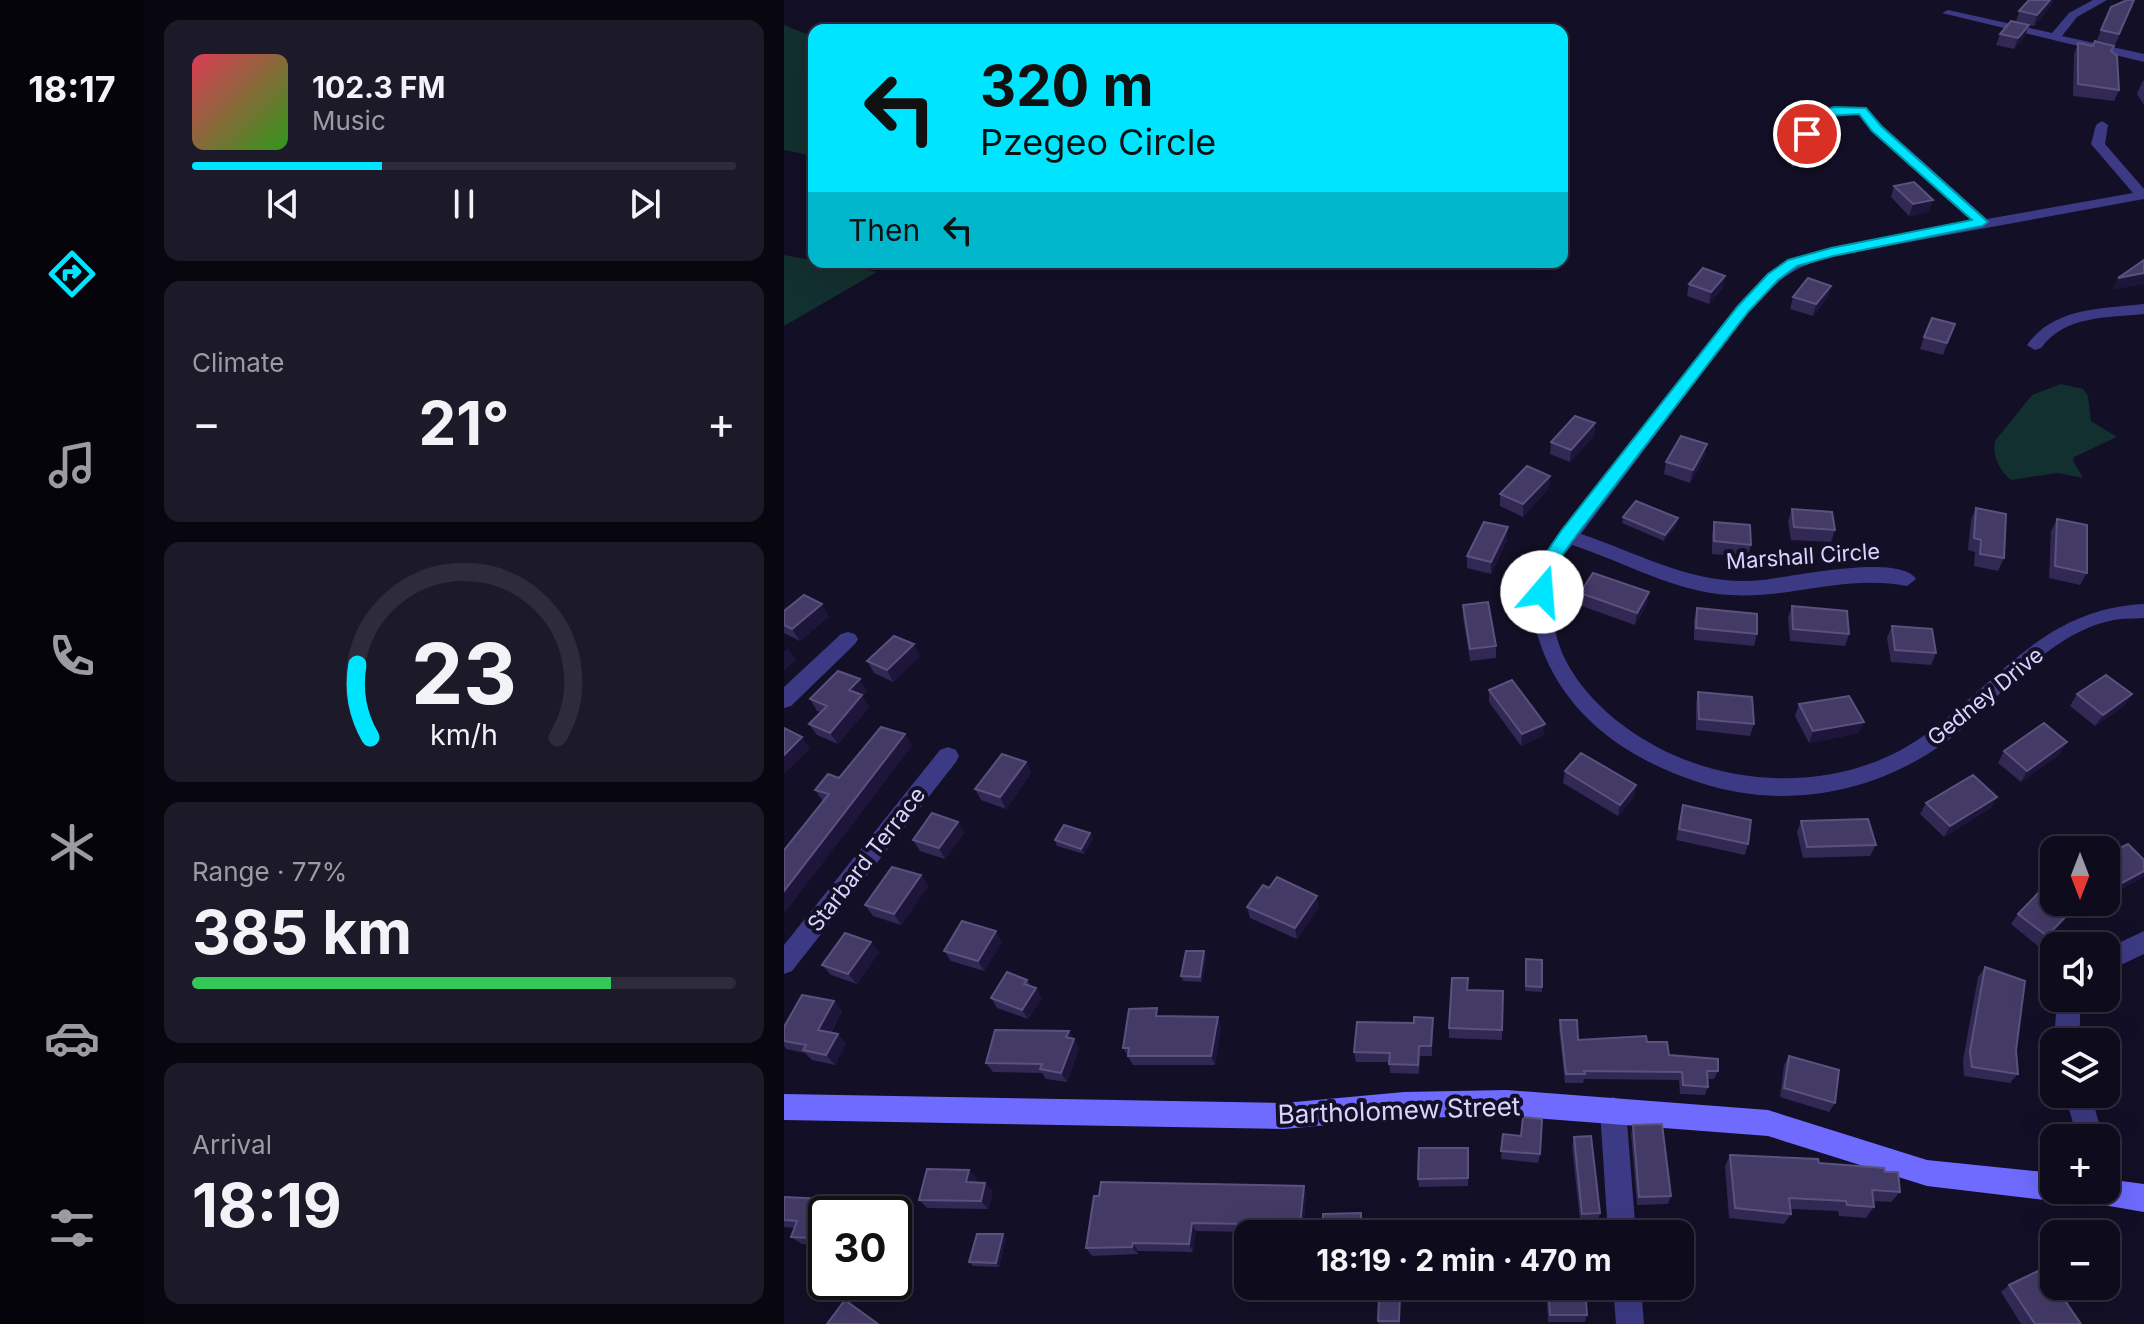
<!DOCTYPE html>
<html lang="en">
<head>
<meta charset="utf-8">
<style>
  :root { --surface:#0e0b1c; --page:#1c1929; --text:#f1f3f6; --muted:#9b9ba3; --line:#2e2b3b; --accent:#00e5ff }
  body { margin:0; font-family:Inter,sans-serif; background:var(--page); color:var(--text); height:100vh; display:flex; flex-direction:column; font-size:30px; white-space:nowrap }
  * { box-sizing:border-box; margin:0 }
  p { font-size:26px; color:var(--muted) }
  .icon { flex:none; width:44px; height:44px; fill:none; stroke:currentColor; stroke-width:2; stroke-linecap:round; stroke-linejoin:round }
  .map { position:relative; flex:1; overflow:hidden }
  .details { display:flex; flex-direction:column; gap:20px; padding:20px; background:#08060f; width:640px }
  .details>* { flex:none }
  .hud { position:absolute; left:24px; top:24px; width:760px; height:244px; border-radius:16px; box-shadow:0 8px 32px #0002,0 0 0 2px var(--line); background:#00e5ff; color:#111; overflow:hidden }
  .needle { width:52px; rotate:180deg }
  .fabs { position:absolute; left:1256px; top:836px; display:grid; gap:16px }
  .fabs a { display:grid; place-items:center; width:80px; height:80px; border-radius:16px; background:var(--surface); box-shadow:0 8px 32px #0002,0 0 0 2px var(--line); font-size:40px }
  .speed { position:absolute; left:24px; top:1196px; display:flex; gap:16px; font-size:40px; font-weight:700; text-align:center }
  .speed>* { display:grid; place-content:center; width:104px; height:104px; border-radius:50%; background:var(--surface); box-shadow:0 8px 32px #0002,0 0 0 2px var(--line); line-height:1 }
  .speed .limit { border:4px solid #111; border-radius:12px; background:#fff; color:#111 }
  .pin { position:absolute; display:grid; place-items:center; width:68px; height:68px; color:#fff; margin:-34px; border:4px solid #fff; border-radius:50%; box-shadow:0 2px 8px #0007 }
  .me { position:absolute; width:88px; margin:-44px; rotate:18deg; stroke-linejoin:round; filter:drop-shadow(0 0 6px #0008) }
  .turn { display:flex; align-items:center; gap:28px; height:168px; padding:0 40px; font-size:36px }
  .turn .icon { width:104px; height:104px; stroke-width:2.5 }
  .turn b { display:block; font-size:56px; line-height:68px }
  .then { display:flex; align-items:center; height:76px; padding:0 40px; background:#0003; gap:16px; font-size:30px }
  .big { font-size:60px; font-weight:700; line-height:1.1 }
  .details .card { flex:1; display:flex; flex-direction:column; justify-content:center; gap:12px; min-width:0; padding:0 28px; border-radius:16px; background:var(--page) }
  .details .dial { align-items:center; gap:0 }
  .dial svg { height:208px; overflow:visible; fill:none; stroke:var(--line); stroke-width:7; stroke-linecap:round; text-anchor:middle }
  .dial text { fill:var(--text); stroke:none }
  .song { display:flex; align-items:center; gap:24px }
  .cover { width:96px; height:96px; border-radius:12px; background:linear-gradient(135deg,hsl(350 70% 55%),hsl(110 70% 35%)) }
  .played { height:8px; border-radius:4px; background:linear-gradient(90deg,var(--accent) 35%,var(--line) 35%) }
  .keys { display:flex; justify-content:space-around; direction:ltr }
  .heat { display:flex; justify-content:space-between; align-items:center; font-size:44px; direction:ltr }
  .charge { height:12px; border-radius:6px; background:linear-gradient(90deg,#34c759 77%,var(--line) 0) }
  .trip { position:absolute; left:450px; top:1220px; width:460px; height:80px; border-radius:16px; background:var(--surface); box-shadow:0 8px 32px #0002,0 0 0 2px var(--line); font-weight:700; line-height:80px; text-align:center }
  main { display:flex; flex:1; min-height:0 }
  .menu { display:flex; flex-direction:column; width:144px; justify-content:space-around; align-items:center; background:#06040b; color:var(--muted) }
  .menu .icon { width:56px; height:56px }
  .menu .active { color:var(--accent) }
  .menu b { font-size:36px; color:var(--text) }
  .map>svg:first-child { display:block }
</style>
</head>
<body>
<main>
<nav class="menu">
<b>18:17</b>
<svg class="icon active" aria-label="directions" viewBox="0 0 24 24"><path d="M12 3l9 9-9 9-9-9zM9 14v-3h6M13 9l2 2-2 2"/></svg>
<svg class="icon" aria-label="music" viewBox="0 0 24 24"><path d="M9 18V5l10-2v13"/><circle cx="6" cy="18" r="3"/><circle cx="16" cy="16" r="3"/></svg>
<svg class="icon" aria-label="phone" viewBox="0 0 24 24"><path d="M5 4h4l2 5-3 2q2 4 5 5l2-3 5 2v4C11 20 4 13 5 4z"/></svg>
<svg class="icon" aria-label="climate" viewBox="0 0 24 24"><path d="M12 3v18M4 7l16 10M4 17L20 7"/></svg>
<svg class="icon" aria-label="car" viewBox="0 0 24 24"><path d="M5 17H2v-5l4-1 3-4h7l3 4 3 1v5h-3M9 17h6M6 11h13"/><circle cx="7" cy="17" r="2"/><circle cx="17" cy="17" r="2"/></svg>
<svg class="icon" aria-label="filters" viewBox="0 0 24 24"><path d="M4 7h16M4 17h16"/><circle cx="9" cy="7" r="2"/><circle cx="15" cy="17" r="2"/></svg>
</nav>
<section class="details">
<div class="card">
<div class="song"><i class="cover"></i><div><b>102.3 FM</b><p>Music</p></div></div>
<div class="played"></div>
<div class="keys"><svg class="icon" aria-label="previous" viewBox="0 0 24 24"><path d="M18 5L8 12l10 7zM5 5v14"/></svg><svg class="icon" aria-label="pause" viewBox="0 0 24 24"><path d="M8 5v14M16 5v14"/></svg><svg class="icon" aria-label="next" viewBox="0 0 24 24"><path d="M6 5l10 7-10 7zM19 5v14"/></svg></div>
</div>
<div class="card"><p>Climate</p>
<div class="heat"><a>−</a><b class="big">21°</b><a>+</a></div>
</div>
<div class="card dial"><svg viewBox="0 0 100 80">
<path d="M14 69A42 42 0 1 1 86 69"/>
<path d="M14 69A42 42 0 0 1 9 41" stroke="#00e5ff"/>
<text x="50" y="56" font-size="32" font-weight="700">23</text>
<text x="50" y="72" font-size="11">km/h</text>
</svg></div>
<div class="card"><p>Range · 77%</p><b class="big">385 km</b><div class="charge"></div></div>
<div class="card"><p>Arrival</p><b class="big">18:19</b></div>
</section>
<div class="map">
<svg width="1360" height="1324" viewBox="0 0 1360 1324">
  <rect width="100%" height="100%" fill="#130f26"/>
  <!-- green -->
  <path fill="#12302f" d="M0 25 30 37V156L0 150Z
    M0 255 93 272 0 326Z
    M1277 384 1299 389 1304 396 1307 421 1333 437 1290 457 1289 461 1299 478 1274 473 1227 480C1215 470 1208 456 1211 441L1248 395Z"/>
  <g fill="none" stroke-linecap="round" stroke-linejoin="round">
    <!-- lane -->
    <path fill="#3d3a85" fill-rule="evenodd" d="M1063 108H1078L1081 110 1078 112C1037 113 1036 123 1011 152L1015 165 1008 167 1003 152C1023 128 1030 113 1063 108Z"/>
    <!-- street -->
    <path fill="#3d3a85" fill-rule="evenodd" d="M1309 0H1323L1293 17 1278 36 1360 54V62L1158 13 1164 10 1268 33 1285 13Z
      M1074 107H1082L1098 125 1203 219 1349 193 1307 144 1312 125 1318 121 1324 125 1321 144 1360 189V199L1049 256C1005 269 995 279 964 312L797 534C857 554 912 587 978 580 1007 577 1115 553 1132 579L1123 586C1062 574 1006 599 946 595 890 592 841 562 788 545 784 550 777 557 774 564 762 591 768 633 781 659 804 705 852 740 899 759 977 790 1073 785 1142 734 1216 680 1260 609 1360 604V618C1350 619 1339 618 1330 620 1270 631 1223 690 1179 728 1106 791 1005 813 914 782 862 765 813 737 781 692 756 656 737 604 756 561 761 550 772 542 777 531L954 306 984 274 1004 260 1047 248 1189 222 1088 131 1072 110Z
      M1360 304V314C1323 318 1281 315 1257 348L1251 350 1243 345C1270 307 1317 309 1360 304Z
      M64 632 71 634 74 639 71 644 7 706 0 708V687L57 634Z
      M164 747 172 750 175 756 172 762 8 971 0 974V945L156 750Z
      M1360 931V954L1322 972V949Z
      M1273 998H1297L1295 1042 1270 1043Z
      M1281 1094H1307L1319 1138H1293Z
      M829 1097 838 1101 842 1110 852 1234H824L816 1110 820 1101Z
      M829 1286H857L860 1324H832Z"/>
    <!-- secondary -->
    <path fill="#6f6bff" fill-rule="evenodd" d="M722 1090 984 1110 1143 1160 1270 1173V1190H1282L1280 1197 1270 1201 1143 1186 984 1136 722 1116 620 1118 500 1129 0 1120V1094L500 1103 620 1092Z
      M1322 1179 1360 1184V1212L1290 1200 1286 1190H1322Z"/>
  </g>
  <!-- wall -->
  <path fill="#312854" d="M1245 0H1269L1268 4 1250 26 1232 22 1235 11Z
    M1350 0 1331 45 1313 40 1317 30Z
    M1216 34 1241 36 1230 49 1212 45Z
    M1294 43 1327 51 1335 90 1330 101 1289 96 1290 54Z
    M1360 80V105L1353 94 1358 82Z
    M1110 186 1145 212 1125 216 1107 197Z
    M905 284 939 288 925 304 903 296Z
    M1047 286 1043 298 1029 316 1006 309 1009 297Z
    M1171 324 1159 355 1136 349 1140 337Z
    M811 423 810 436 786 462 766 454 767 442Z
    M921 456 906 483 880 474 882 462Z
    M766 476 765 488 739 517 716 506V494Z
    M1192 508 1220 558 1214 571 1190 566 1191 552 1184 550 1187 520Z
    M1008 509 1051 530 1047 542 1007 540 1004 521Z
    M839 517 894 518 893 524 880 541 838 523Z
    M1273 519 1303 573 1296 585 1265 578 1267 531Z
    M930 522 967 545 964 557 928 554V534Z
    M723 540 707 574 683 568V556Z
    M796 593 863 604 851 625 795 605Z
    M679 605 712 646V658L686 661 679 617Z
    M1008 606 1065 634 1061 646 1006 641 1004 618Z
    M913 608 973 634 970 646 910 640V620Z
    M0 611 45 616 16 641 0 633Z
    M1108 626 1152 653 1147 665 1107 662 1103 638Z
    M136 656 109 682 90 673 83 661Z
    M705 690 760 735 737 746 705 702Z
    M83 691 78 696 85 707 54 744 33 735 25 724 37 712 33 711 26 699Z
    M914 692 970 724 966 736 912 730V704Z
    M1293 694H1348L1340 706 1311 726 1286 706Z
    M1015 704 1075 733 1025 743 1011 716Z
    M121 734 128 746 39 801 31 790 55 778Z
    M1220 751 1276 754 1237 782 1214 763Z
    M242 762 247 773 222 809 197 800 191 789Z
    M781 771 850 797 834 816 779 783Z
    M1213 797 1207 808 1160 837 1136 814 1142 803Z
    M899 805 964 844 961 855 892 840Z
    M1017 821 1092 845 1086 856 1019 858 1013 832Z
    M174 822 180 833 161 859 136 851 129 840Z
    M306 833 309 838 300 854 273 846 271 840Z
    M1322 855 1360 860V876L1358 878 1327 894 1322 889Z
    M137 875 144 886 117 925 89 916 81 905Z
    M463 907H535L513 939 466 918Z
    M1288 910 1280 921 1255 947 1227 924 1234 914Z
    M218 942 200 971 167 961 160 951Z
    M420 951 422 957 418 982 399 981 397 976Z
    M95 952 73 984 47 975 38 965Z
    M742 959 758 987V992L741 991Z
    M1201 967 1232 1050 1234 1074 1226 1083 1180 1076 1179 1060 1194 977Z
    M243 980 247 986 252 988 258 998 244 1019 213 1008 207 998Z
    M684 990 719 991 718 1040 665 1038V1028Z
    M50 1001 58 1011 47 1033 54 1034 62 1044 51 1065 28 1060 21 1053 2 1049 0 1046V1027Z
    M377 1016 437 1027 431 1065H349L339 1048Z
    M649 1018 648 1056H636L635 1074 606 1073 605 1062H572L570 1052 630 1023Z
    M776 1020 794 1040 863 1042 885 1055 934 1071 930 1079H923L924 1087 921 1095 896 1094 895 1080 800 1079 799 1083H781L775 1029Z
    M285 1031 295 1048 283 1082 262 1079 258 1073 209 1072 202 1063Z
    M1005 1056 1051 1103 1045 1112 996 1097 1000 1065Z
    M849 1125 887 1196 884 1204 853 1205 847 1134Z
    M719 1134 756 1154 754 1163 717 1159Z
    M790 1137 816 1213 814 1220 796 1221 788 1146Z
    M684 1148V1186L635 1187 634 1179Z
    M946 1155 1035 1163 1101 1172 1116 1192 1107 1202 1089 1201 1090 1207 1082 1218 1055 1216 1054 1211 1007 1209V1214L1000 1224 945 1218 941 1166Z
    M193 1178 191 1183 209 1191 204 1209 143 1208 135 1200Z
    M520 1186 522 1194 519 1233 412 1231 409 1252 354 1251V1254L308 1256 302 1248Z
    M0 1197 51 1207 38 1245 18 1244 7 1237 11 1228 0 1227Z
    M222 1238 215 1267 189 1266 185 1262Z
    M1262 1284 1297 1324H1237L1217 1292 1225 1285Z
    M537 1286H578V1291L539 1292Z
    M762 1286H801L803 1315 801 1322H764Z
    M616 1296V1324H595L594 1321Z"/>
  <!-- shaded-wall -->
  <path fill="#1d163a" d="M1266 0H1269L1268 4 1250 26 1253 15Z
    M1245 25 1241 36 1230 49 1234 38Z
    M1149 200 1145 212 1125 216 1129 204Z
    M1360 273V284L1328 290 1334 278Z
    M941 276 939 288 925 304 927 292Z
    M1047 286 1043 298 1029 316 1032 304Z
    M811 423 810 436 786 462 787 450Z
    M923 444 921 456 906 483 909 470Z
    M766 476 765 488 739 517V504Z
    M894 518 893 524 880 541 881 535Z
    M724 527 723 540 707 574V562Z
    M865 592 863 604 851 625 853 613Z
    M38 604 45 616 16 641 8 629Z
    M130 644 136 656 109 682 103 670Z
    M4 648 12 660 0 671V652Z
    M76 679 83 691 78 696 85 707 54 744 46 733 65 690Z
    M1348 694 1340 706 1311 726 1319 715Z
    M1080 722 1075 733 1025 743 1029 731Z
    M761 724 760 735 737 746 738 734Z
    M121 734 128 746 0 914V891Z
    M18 737 26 749 0 774V755Z
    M1283 742 1276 754 1237 782 1243 771Z
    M242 762 247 773 222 809 216 797Z
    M852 785 850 797 834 816 836 805Z
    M1213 797 1207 808 1160 837 1166 826Z
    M174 822 180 833 161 859 155 848Z
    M306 833 309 838 300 854 297 849Z
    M1360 871V876L1358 878 1327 894 1336 884Z
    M137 875 144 886 117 925 110 914Z
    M533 896 535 907 513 939 511 928Z
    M1288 910 1280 921 1255 947 1263 936Z
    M212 931 218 942 200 971 194 961Z
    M87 942 95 952 73 984 64 974Z
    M420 951 422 957 418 982 416 977Z
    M252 988 258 998 244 1019 238 1010Z
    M50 1001 58 1011 43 1039 34 1030Z
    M434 1017 437 1027 431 1065 427 1056Z
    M285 1031 295 1048 283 1082 277 1073 282 1037Z
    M54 1034 62 1044 51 1065 42 1055Z
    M185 1170 193 1178 189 1190 182 1182Z
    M201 1183 209 1191 204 1209 197 1201Z
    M520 1186 522 1194 519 1233 516 1225Z
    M42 1199 51 1207 49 1214H42V1233L38 1245 28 1238Z
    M408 1223 412 1231 409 1252 405 1244Z
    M219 1234 222 1238 215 1267 212 1263Z
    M349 1243 354 1251V1254L348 1247Z"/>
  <!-- building -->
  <path fill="#433a66" stroke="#5a527e" stroke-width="2" d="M1245 0H1266L1253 15 1235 11Z
    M1343 0H1350L1335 34 1317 30 1327 7Z
    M1227 21 1245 25 1234 38 1216 34Z
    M1311 41 1330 46 1327 51 1333 56 1335 90 1294 84V43L1309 46Z
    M1130 182 1149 200 1129 204 1110 186Z
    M1360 260V273L1334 278Z
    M919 268 941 276 927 292 905 284Z
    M1024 278 1047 286 1032 304 1009 297Z
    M1148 318 1171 324 1163 343 1140 337Z
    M791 416 811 423 787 450 767 442Z
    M897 436 923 444 909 470 882 462Z
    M743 466 766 476 739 504 716 494Z
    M852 501 894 518 881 535 839 517Z
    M1192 508 1222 514 1220 558 1196 554 1197 540 1190 538Z
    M1008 509 1048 512 1051 530 1010 527Z
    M1273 519 1303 525V573L1271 566Z
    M700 522 724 527 707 562 683 556Z
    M930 522 966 525 967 545 930 541Z
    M809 573 865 592 853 613 796 593Z
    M20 595 38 604 8 629 0 625V611Z
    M704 602 712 646 686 649 679 605Z
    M1008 606 1063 611 1065 634 1009 629Z
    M913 608 973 614V634L912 628Z
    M1108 626 1148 629 1152 653 1111 650Z
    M110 636 130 644 103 670 83 661Z
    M54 671 76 679 65 690 78 695 46 733 25 724 43 706 26 699Z
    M1322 675 1348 694 1319 715 1293 694Z
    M728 680 761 724 738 734 705 690Z
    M914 692 968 697 970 724 915 719Z
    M1065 696 1080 722 1029 731 1015 704Z
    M1260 723 1283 742 1243 771 1220 751Z
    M97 727 121 734 0 891V850L45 794 31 790 44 774 55 778Z
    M0 728 18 737 0 755Z
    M797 753 852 785 836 805 781 771Z
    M218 754 242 762 216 797 191 789Z
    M1189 775 1213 797 1166 826 1142 803Z
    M899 805 967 820 964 844 895 829Z
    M148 813 174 822 155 848 129 840Z
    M1084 819 1092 845 1023 847 1017 821Z
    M280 825 306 833 297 849 271 840Z
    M1344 844 1360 860V871L1336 884 1322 869V855Z
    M108 867 137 875 110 914 81 905Z
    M493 877 533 896 511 928 463 907 479 885 485 888Z
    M1259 888 1270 896V902H1278L1288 910 1263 936 1234 914Z
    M178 921 212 931 194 961 160 951Z
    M61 933 87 942 64 974 38 965Z
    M402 951H420L416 977 397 976Z
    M742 959 758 960V987L742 986Z
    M1201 967 1241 981 1232 1050 1234 1074 1188 1067 1186 1051Z
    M223 972 243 980 240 984 252 988 238 1010 207 998Z
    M668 978H684L683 990 719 991 718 1030 665 1028Z
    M18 995 50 1001 34 1030 54 1034 42 1055 19 1050 22 1045 0 1041V1027Z
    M373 1008 372 1016 434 1017 427 1056H344L345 1048H339L345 1009Z
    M630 1017 649 1018 647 1046H635L634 1065 605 1064 606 1053 570 1052 573 1022 630 1023Z
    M776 1020H793L794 1040 862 1036 863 1042H883L885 1055 934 1059V1071H923L924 1087 899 1085 898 1072 800 1071 801 1074H782Z
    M211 1030 285 1031 282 1037 290 1039 277 1073 256 1069 258 1064 202 1063Z
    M1005 1056 1055 1070 1051 1103 1000 1088Z
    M739 1117 758 1119 756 1154 717 1151 719 1134 737 1136Z
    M878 1124 887 1196 855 1197 849 1125Z
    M807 1136 816 1213 798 1214 790 1137Z
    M635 1148H684V1178L634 1179Z
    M946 1155 1034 1159 1035 1163 1100 1168 1101 1172H1114L1116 1192 1088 1190 1090 1207 1063 1205 1062 1201 1005 1198 1007 1214 951 1208Z
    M143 1169 185 1170 182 1182 201 1183 197 1201 135 1200Z
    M317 1182 520 1186 516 1225 408 1223 405 1244 349 1243 348 1247 302 1248 310 1196H315Z
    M0 1197 42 1199 28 1238 7 1237 13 1221 0 1220Z
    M577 1213V1234H539V1214Z
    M193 1234H219L212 1263 185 1262Z
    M1254 1271 1262 1284 1268 1281 1270 1286H1271L1297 1324H1251L1225 1285Z
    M764 1286H801L803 1315H766Z
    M616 1296 615 1321H594L595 1297Z
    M61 1300 94 1324H43Z"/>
  <!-- route -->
  <path fill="#00e5ff" stroke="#0095a6" stroke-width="2" d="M1050 107 1082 108 1097 126 1204 222 1198 226 1049 256 1013 266 994 280 964 312 789 540 773 563 764 597H752L749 592 756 562 777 531 954 306 984 274 1004 260 1047 248 1188 220 1088 131 1075 114 1045 116 1027 137H1019L1017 134 1037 111Z"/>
  <g text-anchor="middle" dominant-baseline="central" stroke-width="8" stroke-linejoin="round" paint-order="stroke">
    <!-- street labels -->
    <g font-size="22" fill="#d9d4ff" stroke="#130f26">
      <text transform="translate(1019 556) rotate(-4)">Marshall Circle</text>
      <text transform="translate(1201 696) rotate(-39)">Gedney Drive</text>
      <text transform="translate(82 859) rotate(-52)">Starbard Terrace</text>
    </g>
    <!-- near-street labels -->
    <g font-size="26" fill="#d9d4ff" stroke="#130f26">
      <text transform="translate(615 1110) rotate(-2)">Bartholomew Street</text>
    </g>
  </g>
</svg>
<div class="fabs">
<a><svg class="needle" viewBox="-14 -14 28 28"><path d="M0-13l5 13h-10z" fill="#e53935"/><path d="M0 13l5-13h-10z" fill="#9b9ba3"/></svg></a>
<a><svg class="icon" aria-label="sound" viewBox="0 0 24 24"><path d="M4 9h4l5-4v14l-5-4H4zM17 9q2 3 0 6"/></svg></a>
<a><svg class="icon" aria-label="layers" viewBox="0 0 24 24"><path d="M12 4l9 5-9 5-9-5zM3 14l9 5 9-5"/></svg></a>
<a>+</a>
<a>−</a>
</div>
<div class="speed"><div class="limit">30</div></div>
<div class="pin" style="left:1023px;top:134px;background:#d93025"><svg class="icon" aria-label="arrive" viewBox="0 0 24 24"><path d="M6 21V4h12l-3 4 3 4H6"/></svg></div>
<svg class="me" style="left:758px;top:592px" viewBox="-20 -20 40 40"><circle r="19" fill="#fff"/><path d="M0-13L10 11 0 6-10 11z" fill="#00e5ff"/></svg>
<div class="trip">18:19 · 2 min · 470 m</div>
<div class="hud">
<div class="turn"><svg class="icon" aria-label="left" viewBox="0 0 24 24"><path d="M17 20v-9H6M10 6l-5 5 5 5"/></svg><div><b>320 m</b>Pzegeo Circle</div></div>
<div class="then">Then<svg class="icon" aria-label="left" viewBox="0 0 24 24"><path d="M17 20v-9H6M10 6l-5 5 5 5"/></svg></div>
</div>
</div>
</main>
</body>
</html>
